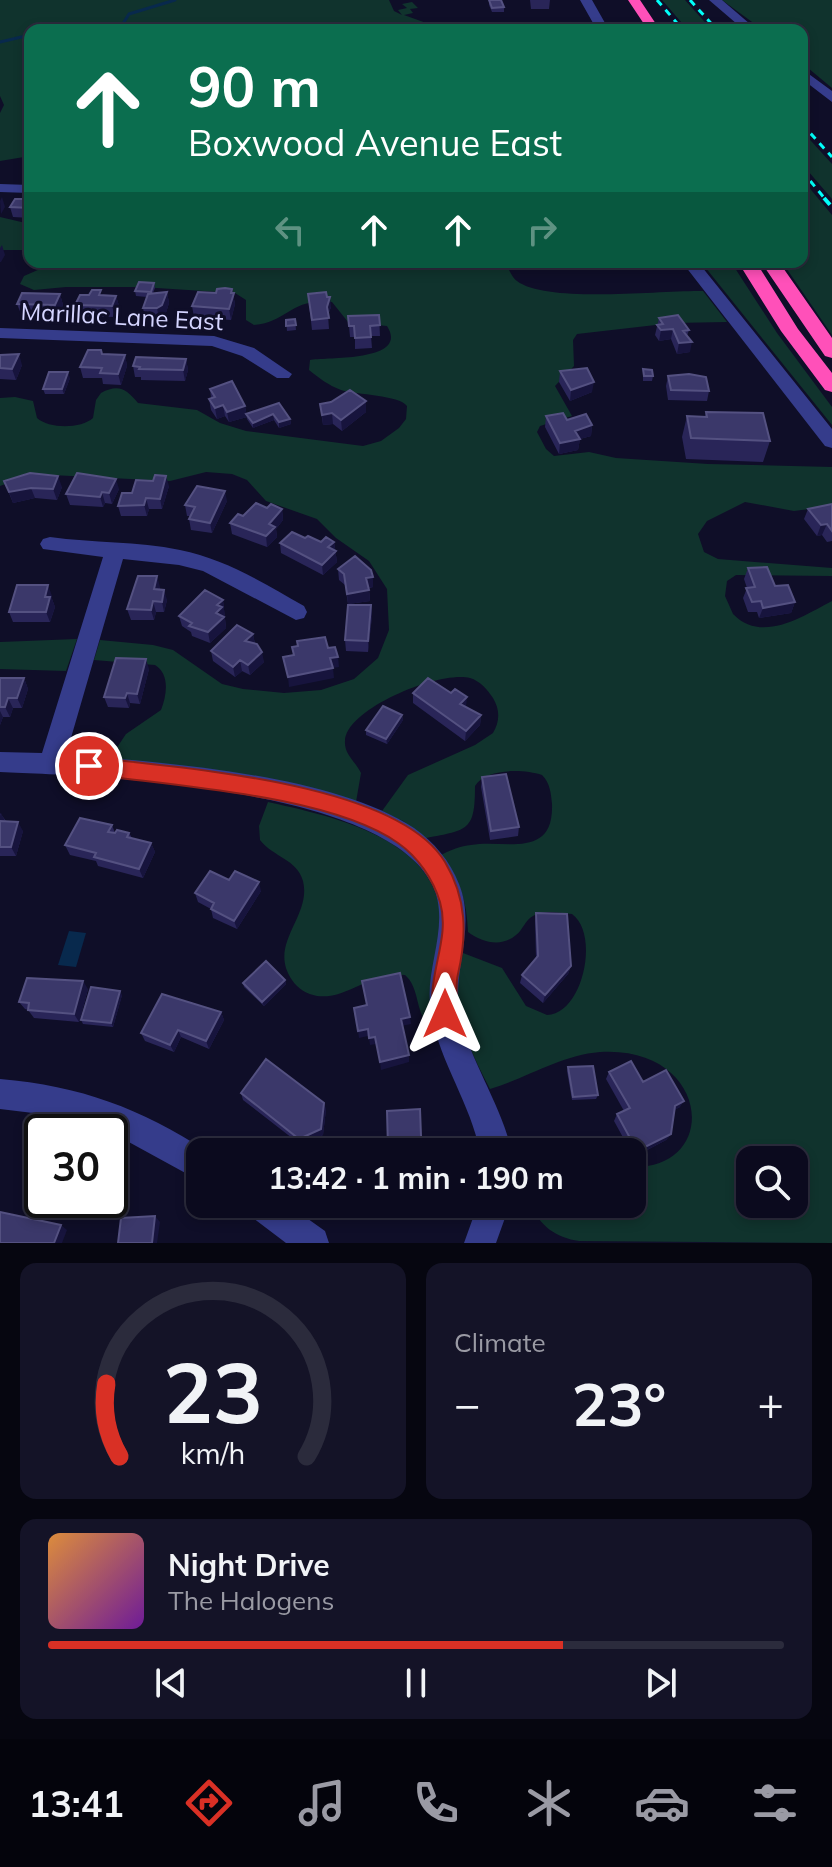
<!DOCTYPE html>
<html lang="en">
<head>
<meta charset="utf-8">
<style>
  :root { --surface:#0b0a1e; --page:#141327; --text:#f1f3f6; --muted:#9a9aa4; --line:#2b2b3c; --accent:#d93025 }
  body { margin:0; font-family:Mulish,sans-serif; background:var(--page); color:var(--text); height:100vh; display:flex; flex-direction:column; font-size:30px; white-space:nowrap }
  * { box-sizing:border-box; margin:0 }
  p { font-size:26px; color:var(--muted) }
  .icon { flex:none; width:44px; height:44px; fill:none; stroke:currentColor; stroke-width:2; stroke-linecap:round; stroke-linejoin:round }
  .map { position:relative; height:1243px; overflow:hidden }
  .details { display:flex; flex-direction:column; gap:20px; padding:20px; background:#060610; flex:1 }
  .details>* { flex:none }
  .guide { position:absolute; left:24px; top:24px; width:784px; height:244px; border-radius:16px; box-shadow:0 4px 12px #0003,0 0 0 2px var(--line); background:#0b6e4f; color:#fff; overflow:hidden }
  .buttons { position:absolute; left:736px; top:1146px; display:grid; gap:16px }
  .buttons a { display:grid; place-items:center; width:72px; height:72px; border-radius:16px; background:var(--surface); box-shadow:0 4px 12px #0003,0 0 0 2px var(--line); font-size:40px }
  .speed { position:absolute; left:24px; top:1114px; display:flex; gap:16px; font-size:40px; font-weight:700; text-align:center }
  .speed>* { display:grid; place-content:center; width:104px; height:104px; border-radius:50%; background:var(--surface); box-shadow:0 4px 12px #0003,0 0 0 2px var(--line); line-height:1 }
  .speed .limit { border:4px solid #111; border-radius:12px; background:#fff; color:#111 }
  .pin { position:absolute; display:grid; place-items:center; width:68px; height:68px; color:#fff; margin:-34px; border:4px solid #fff; border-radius:50%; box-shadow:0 2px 8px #0007 }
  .me { position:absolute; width:88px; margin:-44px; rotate:0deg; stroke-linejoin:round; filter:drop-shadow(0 0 6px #0008) }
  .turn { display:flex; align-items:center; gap:28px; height:168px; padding:0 32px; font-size:36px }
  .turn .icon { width:104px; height:104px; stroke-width:2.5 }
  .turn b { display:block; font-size:56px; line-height:68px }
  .lanes { display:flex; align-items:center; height:76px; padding:0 32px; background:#0003; justify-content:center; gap:40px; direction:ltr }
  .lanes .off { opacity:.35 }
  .big { font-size:60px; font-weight:700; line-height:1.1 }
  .details .widget { flex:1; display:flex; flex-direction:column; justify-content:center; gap:12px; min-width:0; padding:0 28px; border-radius:16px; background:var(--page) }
  .details .dial { align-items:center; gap:0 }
  .dial svg { height:208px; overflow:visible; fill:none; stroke:var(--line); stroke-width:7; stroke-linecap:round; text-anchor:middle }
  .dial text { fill:var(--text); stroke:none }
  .song { display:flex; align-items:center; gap:24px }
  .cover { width:96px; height:96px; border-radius:12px; background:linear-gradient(135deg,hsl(30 70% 55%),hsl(280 70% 35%)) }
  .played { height:8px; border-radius:4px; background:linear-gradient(90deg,var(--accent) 70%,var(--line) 70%) }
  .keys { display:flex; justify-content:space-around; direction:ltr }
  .heat { display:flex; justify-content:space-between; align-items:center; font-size:44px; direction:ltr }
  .details .tiles { flex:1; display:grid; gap:20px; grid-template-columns:1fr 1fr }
  .widget:last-child { grid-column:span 2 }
  .trip { position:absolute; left:186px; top:1138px; width:460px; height:80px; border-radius:16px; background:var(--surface); box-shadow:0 4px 12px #0003,0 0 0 2px var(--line); font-weight:700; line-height:80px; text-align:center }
  .tab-bar { display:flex; height:128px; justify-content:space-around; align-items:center; background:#04040c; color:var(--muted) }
  .tab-bar .icon { width:56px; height:56px }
  .tab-bar .selected { color:var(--accent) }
  .tab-bar b { font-size:36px; color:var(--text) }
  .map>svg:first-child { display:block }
</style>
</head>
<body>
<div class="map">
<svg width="832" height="1243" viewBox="0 0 832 1243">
  <rect width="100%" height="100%" fill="#0f0e28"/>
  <!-- green -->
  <path fill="#10332d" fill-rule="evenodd" d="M0 0H389L394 11 402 15 398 10 407 8 402 4 412 2 418 8 410 9 413 13 404 15 429 24 595 30H30V156L0 161V113L4 105 0 96Z
    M662 0H685L712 30H688Z
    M722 0H832V88L802 63V30H763Z
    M802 131 832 164V199L802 164Z
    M802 179 832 215V335L782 262H802Z
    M0 217 30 224V250H0Z
    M56 262H502C510 267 510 276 517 281 547 304 662 290 703 291L727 322 673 323 577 334 573 340 574 366 555 386 572 416 540 426 537 432 546 449 554 456 589 452 616 458 708 464 832 467V512L817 508 794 511 745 502 707 521 698 534 704 552 718 559 832 568V576L736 575 727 581 725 596 733 614C762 644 803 616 832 601V1243L579 1241C557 1238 539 1226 531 1204H632V1167C722 1169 710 1045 600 1052 561 1055 527 1078 490 1089 465 1040 449 1008 463 953L502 968 526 1006 547 1015C583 1014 600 934 572 914 559 913 544 909 533 916 525 920 523 930 516 935 501 948 482 942 468 932 467 902 460 879 441 855 450 850 461 846 471 845 504 839 554 860 552 804 551 793 550 783 542 775 523 769 486 768 475 786 475 830 469 830 426 838L403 821 382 811 408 775 475 745 493 733C500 721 500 710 493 698 487 689 480 681 470 678 441 670 346 708 345 741 344 754 355 761 361 773L356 802 168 765 110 758 126 734 161 710C167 695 170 674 155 665L94 660 100 640 153 645 173 650 222 684 243 689 284 693 321 690 354 679 378 658 389 630 387 589 369 561 336 538 317 519 266 501 247 480 232 474 206 472 170 481 32 474 0 486V398L15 397 33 401 37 418C49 429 81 429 93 418L96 400 101 393C119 383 127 390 138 403L197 410 220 423 246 431 363 446 381 441 399 428 406 419 407 406C399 395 357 395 341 390 328 385 319 378 309 370L310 360C327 357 410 362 387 326L348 322 332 302C289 298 289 322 254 325L246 320V300L235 293 141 287H66L34 290 20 284 24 276ZM750 1160H794V1204H750Z
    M701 262H731L777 333 832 407V425Z
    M77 639 66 671 0 669V642Z
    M268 802C326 815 429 836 440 909 445 944 438 995 438 1031 412 1019 423 991 405 975 371 970 348 1000 317 996 307 994 298 989 292 980 267 944 312 917 303 881 297 859 273 857 260 840L259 826Z"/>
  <!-- water -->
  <path fill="#08294d" d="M69 931 86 933 76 967 58 965Z"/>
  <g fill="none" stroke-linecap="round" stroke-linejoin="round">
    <!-- stream -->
    <path stroke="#08294d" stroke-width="3" d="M119 30 129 14 175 0
      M0 42 30 35"/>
    <!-- minor -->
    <path fill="#353c8b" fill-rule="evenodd" d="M580 0H592L609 30H597Z
      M709 0H722L757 30H744Z
      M802 69 832 91V102L802 79Z
      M0 184 30 185V193L0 192Z
      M682 262H698L832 429V448L825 446Z
      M0 328 214 336 254 348 292 374 289 378H277L242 356 212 346 0 338Z
      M50 537C93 543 137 541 180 550 225 559 264 583 304 606L307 612 304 618 296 620 203 571 179 565 123 559 66 755C163 762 332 774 414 828 434 842 450 861 459 884 477 929 451 971 460 1016 471 1063 501 1104 512 1152H480C470 1100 435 1056 430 1004 426 964 451 923 432 884 383 787 99 776 0 772V752L42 753 103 557 43 549 40 544 43 539Z
      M0 1079C81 1086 140 1108 208 1152H200V1181L105 1129 58 1116 0 1109Z
      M244 1204H287L325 1231 329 1243H286L249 1215Z
      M478 1204H510L496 1243H464Z"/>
    <!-- highway -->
    <path fill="#ff50b9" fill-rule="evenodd" d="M628 0H640L660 30H648Z
      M738 262H756L798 329 832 373V392L825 390 781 331Z
      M761 262H779L832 338V358L825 356Z"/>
    <!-- rail-far1 -->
    <path stroke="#01fffa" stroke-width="3" stroke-dasharray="7 6" stroke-linecap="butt" d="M657 0 683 30
      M690 0 717 30
      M802 124 832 157
      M802 171 826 200"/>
    <!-- rail -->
    <path stroke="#01fffa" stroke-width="4" stroke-dasharray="9 8" stroke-linecap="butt" d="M824 198 832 207"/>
  </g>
  <!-- wall -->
  <path fill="#292558" d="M489 0 504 7V12H492L489 5Z
    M530 0H550L549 9H531Z
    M30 199V218L13 217 10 207Z
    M154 283 155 288 153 293 167 292 169 303 165 316 159 319 145 318 143 308 147 297 136 296 135 291Z
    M232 289 235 304 231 320 194 317 192 306 216 293Z
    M60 294 63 305 59 315 21 314 17 304Z
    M103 295 116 296 119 306 115 317 78 316 75 305Z
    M309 304 331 307 328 315 329 329 312 330Z
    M379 315 380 336H371L372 348 355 349V337H350L348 316Z
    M659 318 689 330 687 336 690 352 677 354 671 339 659 341 655 335Z
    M295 319 296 330 287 331 286 320Z
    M102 354 125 355 127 366 121 385 103 384 102 378H83L80 367Z
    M0 355 22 365 16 380 0 379Z
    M186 359 188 370 185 381 141 380V377H135L133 366Z
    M643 369 653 376 652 381H643Z
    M560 371 592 392 570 401 559 382Z
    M668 376 709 391 707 401 668 400 666 386Z
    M70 378 64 394H45L43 389Z
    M210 389 245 406 247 417 229 422 225 416 217 419 211 410 209 399 211 398Z
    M279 403 290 419 291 424 279 428 274 420 253 428 247 419 246 414Z
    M320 404 366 412 342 431 333 424 323 425Z
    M706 412 770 441 763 462 686 459 682 437 687 416 705 417Z
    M546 416 592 425 591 436 580 439 578 450 559 454 545 427Z
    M4 481 62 487 57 500 35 498 13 503Z
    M169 486 162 509H149L147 516H121L118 506 132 493Z
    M119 489 112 504 105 503 103 507 70 505 66 494Z
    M227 501 212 533 191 530 189 519 190 516H187L185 505Z
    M832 504V541L827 542 822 535 817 536 804 519 808 509Z
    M267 508 282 509 283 520 276 529 277 537 267 547 232 534 230 523 243 516Z
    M305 538 321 542H334L337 562 323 575 281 553 280 543Z
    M748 568 775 586 795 602 791 613 759 618 757 612H748L743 598 747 588 744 579Z
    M338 569 373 587 369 588 370 601 348 604 345 585 339 580Z
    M160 587V589L167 600 164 612H156L154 620H131L127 609Z
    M52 596V599L55 607 50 622H13L9 612Z
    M223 600 226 628 210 643 192 636 191 632 182 626 179 616Z
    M371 605 372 616 368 652 346 651 345 640Z
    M253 634 255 644 264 662 250 675 242 671 235 677 213 661 211 651Z
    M149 669 140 704 130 703 129 708 108 707 104 697Z
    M0 678H24L28 689 22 708H13L10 717H3L0 725Z
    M413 693 466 708 481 715 480 725 465 741 413 703Z
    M402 715 403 720 387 744 366 735V730Z
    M482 777 519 827 518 836 490 840 481 787Z
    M0 813 6 821 23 831 16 856H0Z
    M112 825 115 833H129L132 838 151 843 155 852 143 878 98 866 96 861 70 855 65 845Z
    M229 880 261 891 237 929 213 918 211 909 198 902 195 893Z
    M536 913 571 966 568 974 543 1003 520 983 522 975 536 959 535 921Z
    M285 980 286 984 264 1006 244 987 243 983Z
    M88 989 79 1022 34 1018 28 1010 25 1009 19 1002Z
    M122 995 113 1027 83 1024 81 1020Z
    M221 1012 224 1020 209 1049 181 1037 174 1052 145 1041 141 1033Z
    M568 1067 598 1095 596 1099 572 1100 567 1071Z
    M609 1072 643 1082 680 1107 674 1110 671 1134 666 1140 634 1157 632 1152H631L614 1121 617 1114 624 1111 606 1079Z
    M241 1093 326 1109 323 1135 301 1145 243 1100Z"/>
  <!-- shaded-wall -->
  <path fill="#17143d" d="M2 197 5 207 1 214 0 201Z
    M2 245 5 255 1 262H0V248Z
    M28 259H30V262H43L30 265Z
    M232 289 235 304 231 320 229 309Z
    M167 292 169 303 165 316 159 319 157 308Z
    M60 294 63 305 59 315 55 305Z
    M116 296 119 306 115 317 112 306Z
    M330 297 331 307 327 317V307Z
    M673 329 671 339 659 341 661 330Z
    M692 342 690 352 677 354 679 343Z
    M19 354 22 365 16 380 12 369Z
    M125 355 127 366 121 385 118 374Z
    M186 359 188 370 185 381 183 370Z
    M68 372 70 378 64 394 62 389Z
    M594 382 592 392 570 401 571 390Z
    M366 401V412L342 431 341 420Z
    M223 405 225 416 217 419 215 408Z
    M245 406 247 417 229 422 227 412Z
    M332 413 333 424 323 425 322 415Z
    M273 414 274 420 253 428V423Z
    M290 419 291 424 279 428V422Z
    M592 425 591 436 580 439 578 450 559 454 560 443 575 431Z
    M58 476 62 487 57 500 53 489Z
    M166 476 169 486 162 509 160 499Z
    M116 479 119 489 112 504 109 493Z
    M31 488 35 498 13 503 9 492Z
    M225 491 227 501 212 533 210 523Z
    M102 492 105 503 103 507 100 497Z
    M146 498 149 509 147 516 144 505Z
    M282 509 283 520 276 529 277 537 267 547 266 536 269 524Z
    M827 524 822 535 817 536 821 525Z
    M334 542 337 562 323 575 322 565 328 547Z
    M157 576 160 587 157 599 154 589Z
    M373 577V587L366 588V578Z
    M48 585 52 596V599L55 607 50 622 46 612 45 597Z
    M164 590 167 600 164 612 162 602Z
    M369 590 370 601 348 604 347 594Z
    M223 600 226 628 210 643 208 632 217 605Z
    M153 601 156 612 154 620 151 610Z
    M795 602 791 613 759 618 763 608Z
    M371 605 372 616 368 652V641Z
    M253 634 255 644 245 641Z
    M262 652 264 662 250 675 248 665Z
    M338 657 339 667 333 668 334 678 289 687 288 677 330 658Z
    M146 659 149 669 140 704 137 694Z
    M240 660 242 671 235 677 233 667Z
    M24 678 28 689 22 708 17 698Z
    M127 693 130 703 129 708 125 698Z
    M467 697 466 707 460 704Z
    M8 698 13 708 10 717 5 707Z
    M0 711 3 717 0 725Z
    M402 715 403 720 387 744 386 739Z
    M481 715 480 725 465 741 466 731Z
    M1 813 6 823 0 824V816Z
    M18 822 23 831 16 856 11 847Z
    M151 843 155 852 143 878 139 869Z
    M259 882 261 891 237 929 234 921Z
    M571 966 568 974 543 1003 545 995Z
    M285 980 286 984 264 1006 262 1002Z
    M83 981 88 989 79 1022 74 1014Z
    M120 991 122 995 113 1027 111 1023Z
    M221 1012 224 1020 209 1049 206 1041Z
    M410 1017 411 1024 401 1026V1019Z
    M368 1029V1036L359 1038 358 1031Z
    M178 1030 181 1037 174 1052 170 1045Z
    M375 1037 376 1044 370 1045 369 1038Z
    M409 1055V1062L381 1070 380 1062Z
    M684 1101 680 1107 671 1112 675 1106Z
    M324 1103 326 1109 323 1135 301 1145 299 1139Z
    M671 1134 666 1140 634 1157 637 1151Z
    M155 1216 160 1222 157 1243H152Z
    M61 1225 67 1230 62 1243H54Z"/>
  <!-- building -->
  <path fill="#3b386a" stroke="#545181" stroke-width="2" d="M489 0H501L504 7 492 8Z
    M15 199H30V208L10 207Z
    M30 250V259H28L26 251Z
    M139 282 154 283 151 292 135 291Z
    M225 288 232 289 231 293H234L229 309 192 306 198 292 216 293 217 289Z
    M92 290H101L99 295 116 296 112 306 75 305 80 295H89Z
    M167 292 162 305 157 308H143L148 294Z
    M326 292 327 297H330L327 307 329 318 312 320 308 294Z
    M22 293 60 294 55 305 17 304Z
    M379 315 380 325 370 326 371 337 355 338 354 326H349L348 316Z
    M678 315 689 330 683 331 692 342 679 343 673 329 661 330 657 325 663 324 659 318Z
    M295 319 296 325 286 326V320Z
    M88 350H101L102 354 125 355 118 374 100 373 102 368 80 367Z
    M19 354 12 369 0 368V355Z
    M136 357 186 359 183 370 139 369 140 367 133 366Z
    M587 368 594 382 571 390 560 371Z
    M643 369 652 370 653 376H644Z
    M49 372H68L62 389H43Z
    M689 374 706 377 709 391 671 390 668 376Z
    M232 381 245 406 227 412 223 405 215 408 209 399 215 397 210 389Z
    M350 390 366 401 341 420 332 413 322 415 320 404 331 402Z
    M279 403 290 419 279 422 273 414 253 423 246 414Z
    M706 412 763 413 770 441 691 438 687 416 707 417Z
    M563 413 567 420 586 414 592 425 575 431 580 439 560 443 546 416Z
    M30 473 58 476 53 489 31 488 9 492 4 481Z
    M77 473 116 479 109 493 102 492 100 497 66 494Z
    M155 475 166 476 160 499 146 498 144 505 118 506 122 493H132L136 480 153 481Z
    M197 486 225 491 210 523 189 519 195 507 185 505Z
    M256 503 267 508 271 504 282 509 269 524 275 527 266 536 230 523 238 514 243 516Z
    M832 504V531L827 524 821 525 808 509Z
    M292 532 305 538 308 536 321 542 326 537 334 542 328 547 336 551 322 565 280 543Z
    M355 556 371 570 373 577 366 578 369 590 347 594 344 574 338 569Z
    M767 567 775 586 788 585 795 602 763 608 761 601 752 602 746 588 755 587 748 568Z
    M138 576H157L154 589 164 590 162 602 153 601 151 610 127 609Z
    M17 585H48L45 597H50L46 612H9Z
    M205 590 223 600 217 605 222 607 216 613 224 617 208 632 189 626 192 623 179 616Z
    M348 605H371L368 641 345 640Z
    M237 625 253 634 245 641 257 644 262 652 248 665 240 660 233 667 211 651Z
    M325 637 328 648 335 647 338 657 330 658 333 668 288 677 283 657 294 655 292 647 298 646 297 641Z
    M116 658 146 659 137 694 127 693 125 698 104 697Z
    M0 678H24L17 698H8L5 707H0Z
    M428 678 451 693 455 689 467 697 460 704 481 715 466 731 413 693Z
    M383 706 402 715 386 739 366 730Z
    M506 774 519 827 491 831 482 777Z
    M80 818 112 825 108 832 115 833 117 830 129 833 127 837 151 843 139 869 94 857 96 853 65 845Z
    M0 821 18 822 11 847H0Z
    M210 871 229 880 235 871 259 882 234 921 211 909 214 903 195 893Z
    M536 913 567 914 571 966 545 995 522 975 538 956Z
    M266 961 285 980 262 1002 243 983Z
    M400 973 410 1017 401 1019 409 1055 380 1062 375 1037 369 1038 368 1029 358 1031 354 1008 367 1005 362 981Z
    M27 978 83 981 74 1014 28 1010 29 1003 19 1002Z
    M91 987 120 991 111 1023 81 1020Z
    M162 994 221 1012 206 1041 178 1030 170 1045 141 1033Z
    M266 1059 324 1103 321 1129 299 1139 241 1093Z
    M631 1061 643 1082 666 1070 684 1101 675 1106 671 1134 637 1151 617 1114 630 1108 609 1072Z
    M593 1066 598 1095 573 1097 568 1067Z
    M420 1109 421 1136 430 1152H390L388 1148 387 1111Z
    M0 1212 61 1225 54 1243H0Z
    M155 1216 152 1243H118L121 1218Z"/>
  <!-- route -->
  <path fill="#d93025" stroke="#8d1f18" stroke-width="2" d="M89 757C177 768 396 781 445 862 467 899 467 935 458 974 454 990 460 1008 454 1022L445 1026 437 1022C421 983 452 943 440 902 433 879 418 857 398 843 330 795 173 786 89 774L82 772 79 766 82 760Z"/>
  <g text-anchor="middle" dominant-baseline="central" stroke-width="6" stroke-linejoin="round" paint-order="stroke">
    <!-- far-street labels -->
    <g font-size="24" fill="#d5d5ff" stroke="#0f0e28">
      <text transform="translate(122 316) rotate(3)">Marillac Lane East</text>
    </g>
  </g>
</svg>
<div class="buttons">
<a><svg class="icon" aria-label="search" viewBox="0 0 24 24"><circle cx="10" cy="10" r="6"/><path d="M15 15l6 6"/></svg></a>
</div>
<div class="speed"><div class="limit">30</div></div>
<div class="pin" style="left:89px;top:766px;background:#d93025"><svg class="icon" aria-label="arrive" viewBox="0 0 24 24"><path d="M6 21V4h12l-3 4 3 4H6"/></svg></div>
<svg class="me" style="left:445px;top:1014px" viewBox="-20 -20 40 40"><path d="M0-17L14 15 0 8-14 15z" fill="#d93025" stroke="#fff" stroke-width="4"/></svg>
<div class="trip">13:42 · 1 min · 190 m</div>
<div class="guide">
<div class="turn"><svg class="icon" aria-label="ahead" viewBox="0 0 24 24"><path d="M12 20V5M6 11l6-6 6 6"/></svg><div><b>90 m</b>Boxwood Avenue East</div></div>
<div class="lanes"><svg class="icon off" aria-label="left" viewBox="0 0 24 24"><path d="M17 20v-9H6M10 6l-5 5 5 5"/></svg><svg class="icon" aria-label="ahead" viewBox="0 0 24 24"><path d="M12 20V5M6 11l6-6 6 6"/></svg><svg class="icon" aria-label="ahead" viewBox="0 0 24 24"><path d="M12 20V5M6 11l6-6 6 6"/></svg><svg class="icon off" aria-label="right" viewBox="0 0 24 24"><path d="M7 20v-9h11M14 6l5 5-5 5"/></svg></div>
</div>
</div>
<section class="details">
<div class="tiles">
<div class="widget dial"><svg viewBox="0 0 100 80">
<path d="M14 69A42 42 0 1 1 86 69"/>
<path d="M14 69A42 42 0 0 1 9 41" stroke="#d93025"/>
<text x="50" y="56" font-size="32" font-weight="700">23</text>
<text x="50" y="72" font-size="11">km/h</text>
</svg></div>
<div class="widget"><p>Climate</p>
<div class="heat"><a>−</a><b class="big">23°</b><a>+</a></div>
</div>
<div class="widget">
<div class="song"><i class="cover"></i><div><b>Night Drive</b><p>The Halogens</p></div></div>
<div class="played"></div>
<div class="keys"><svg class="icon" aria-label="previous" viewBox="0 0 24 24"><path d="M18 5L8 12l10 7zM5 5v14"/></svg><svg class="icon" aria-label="pause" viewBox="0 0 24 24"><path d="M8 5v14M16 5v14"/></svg><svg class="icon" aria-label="next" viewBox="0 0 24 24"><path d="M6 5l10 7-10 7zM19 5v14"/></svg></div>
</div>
</div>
</section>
<nav class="tab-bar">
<b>13:41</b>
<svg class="icon selected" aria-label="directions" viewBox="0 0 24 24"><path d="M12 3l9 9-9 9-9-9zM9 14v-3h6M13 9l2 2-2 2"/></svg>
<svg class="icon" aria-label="music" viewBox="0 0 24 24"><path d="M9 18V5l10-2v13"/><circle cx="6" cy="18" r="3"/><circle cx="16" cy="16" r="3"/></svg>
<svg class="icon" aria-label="phone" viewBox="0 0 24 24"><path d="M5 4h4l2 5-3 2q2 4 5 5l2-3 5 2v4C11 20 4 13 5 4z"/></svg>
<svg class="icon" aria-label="climate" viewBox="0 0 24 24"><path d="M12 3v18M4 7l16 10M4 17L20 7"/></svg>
<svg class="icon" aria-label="car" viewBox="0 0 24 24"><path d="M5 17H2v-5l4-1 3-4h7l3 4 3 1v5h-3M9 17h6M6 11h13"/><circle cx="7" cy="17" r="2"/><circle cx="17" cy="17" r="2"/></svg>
<svg class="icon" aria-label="filters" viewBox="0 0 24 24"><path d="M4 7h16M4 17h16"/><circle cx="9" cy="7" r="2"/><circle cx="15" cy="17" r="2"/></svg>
</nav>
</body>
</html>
